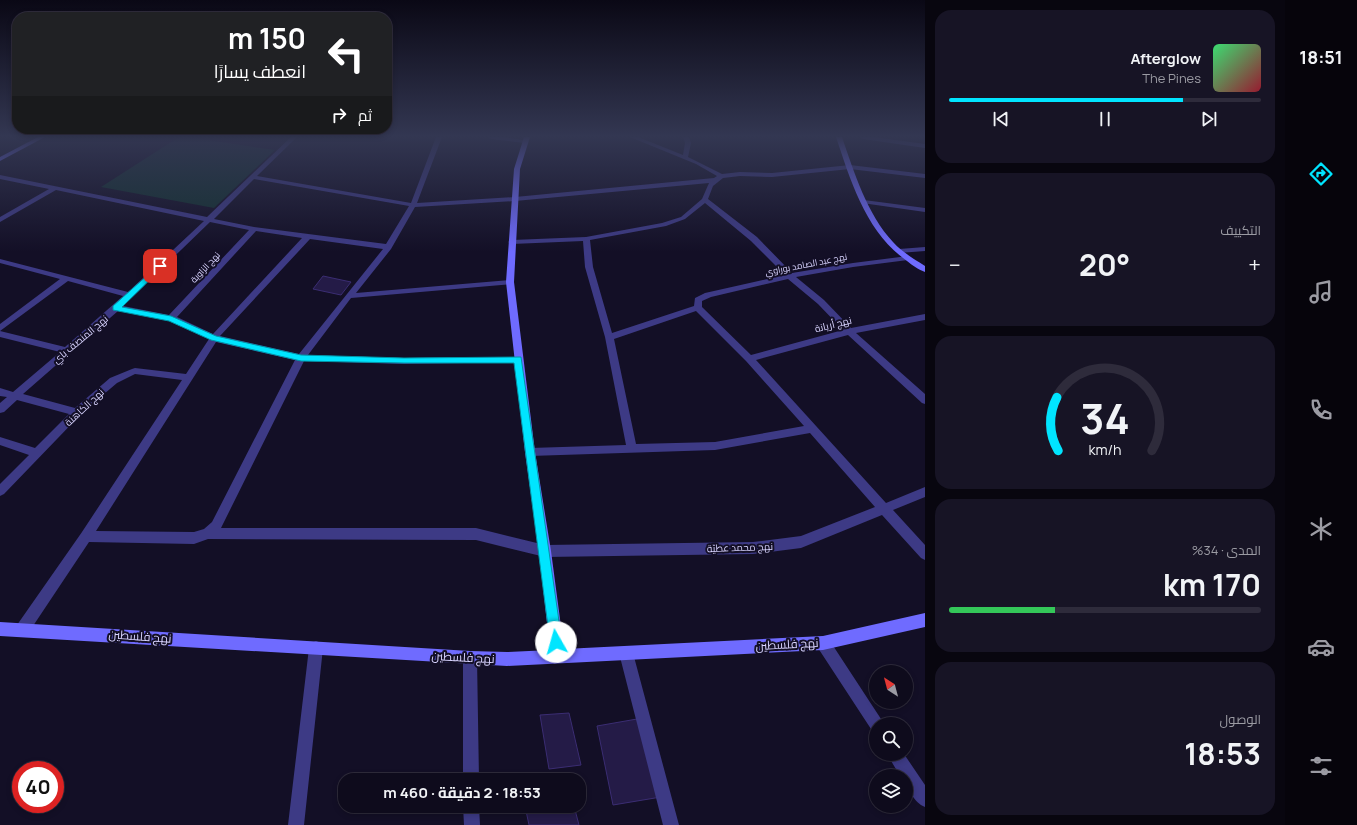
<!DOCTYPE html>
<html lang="ar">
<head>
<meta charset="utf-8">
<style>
  :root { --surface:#0e0b1c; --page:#171425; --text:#f1f3f6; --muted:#9b9ba3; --line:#2e2b3b; --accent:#00e5ff }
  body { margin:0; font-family:Manrope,Cairo,sans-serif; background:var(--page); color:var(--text); direction:rtl; height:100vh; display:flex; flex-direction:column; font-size:15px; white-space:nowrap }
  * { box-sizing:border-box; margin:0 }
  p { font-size:13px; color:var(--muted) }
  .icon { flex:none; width:22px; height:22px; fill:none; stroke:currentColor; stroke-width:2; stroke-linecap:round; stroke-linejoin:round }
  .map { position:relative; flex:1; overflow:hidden; direction:ltr }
  .details { display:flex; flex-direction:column; gap:10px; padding:10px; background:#08060f; width:360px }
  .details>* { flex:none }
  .guide { position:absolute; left:12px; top:12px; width:380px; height:122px; border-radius:16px; box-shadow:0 2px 6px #0003,0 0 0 1px var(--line); direction:rtl; background:#202124; color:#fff; overflow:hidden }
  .needle { width:26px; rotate:324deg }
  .controls { position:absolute; left:869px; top:665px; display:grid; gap:8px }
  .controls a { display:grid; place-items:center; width:44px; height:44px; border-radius:50%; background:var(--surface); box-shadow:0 2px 6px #0003,0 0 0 1px var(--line); font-size:20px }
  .speed { position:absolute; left:12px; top:761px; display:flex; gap:8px; font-size:20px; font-weight:700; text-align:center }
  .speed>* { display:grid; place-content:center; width:52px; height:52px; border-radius:50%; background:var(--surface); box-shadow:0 2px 6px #0003,0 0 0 1px var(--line); line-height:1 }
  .speed .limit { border:6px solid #d22; background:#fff; color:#111 }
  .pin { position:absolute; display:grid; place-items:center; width:34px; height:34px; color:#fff; margin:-17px; border-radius:8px; box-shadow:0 2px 6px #0006 }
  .me { position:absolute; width:44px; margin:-22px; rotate:353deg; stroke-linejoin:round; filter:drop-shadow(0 0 3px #0008) }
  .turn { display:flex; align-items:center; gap:14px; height:84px; padding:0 20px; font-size:18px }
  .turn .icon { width:52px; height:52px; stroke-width:2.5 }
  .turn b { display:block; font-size:28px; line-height:34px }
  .then { display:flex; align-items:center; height:38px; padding:0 20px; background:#0003; gap:8px; font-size:15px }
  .big { font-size:30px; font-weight:700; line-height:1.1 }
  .details .tile { flex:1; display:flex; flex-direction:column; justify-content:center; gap:6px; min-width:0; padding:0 14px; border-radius:16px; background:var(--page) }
  .details .dial { align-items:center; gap:0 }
  .dial svg { height:104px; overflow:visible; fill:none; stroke:var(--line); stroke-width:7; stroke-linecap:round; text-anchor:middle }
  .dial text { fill:var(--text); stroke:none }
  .song { display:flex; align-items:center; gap:12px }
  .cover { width:48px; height:48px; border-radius:6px; background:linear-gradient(135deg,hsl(140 70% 55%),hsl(350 70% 35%)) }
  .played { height:4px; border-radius:2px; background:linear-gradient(90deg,var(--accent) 75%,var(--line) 75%) }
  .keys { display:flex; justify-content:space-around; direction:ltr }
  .heat { display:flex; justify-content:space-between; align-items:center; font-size:22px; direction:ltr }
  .charge { height:6px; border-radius:3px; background:linear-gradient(90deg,#34c759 34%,var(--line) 0) }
  .trip { position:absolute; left:338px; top:773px; width:248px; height:40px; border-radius:16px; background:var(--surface); box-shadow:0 2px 6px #0003,0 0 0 1px var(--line); font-weight:700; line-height:40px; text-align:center; direction:rtl }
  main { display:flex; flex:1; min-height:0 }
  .tab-bar { display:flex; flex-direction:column; width:72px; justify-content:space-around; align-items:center; background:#06040b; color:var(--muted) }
  .tab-bar .icon { width:28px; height:28px }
  .tab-bar .active { color:var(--accent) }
  .tab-bar b { font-size:18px; color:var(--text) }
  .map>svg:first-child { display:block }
</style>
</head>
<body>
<main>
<nav class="tab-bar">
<b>18:51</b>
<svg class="icon active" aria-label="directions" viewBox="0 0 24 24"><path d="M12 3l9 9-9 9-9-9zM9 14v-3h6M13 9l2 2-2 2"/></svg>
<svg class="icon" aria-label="music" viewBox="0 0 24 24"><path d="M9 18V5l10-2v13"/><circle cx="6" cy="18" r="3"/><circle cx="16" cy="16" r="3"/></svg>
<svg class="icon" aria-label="phone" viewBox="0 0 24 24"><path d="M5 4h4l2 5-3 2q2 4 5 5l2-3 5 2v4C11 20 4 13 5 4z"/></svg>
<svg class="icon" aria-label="climate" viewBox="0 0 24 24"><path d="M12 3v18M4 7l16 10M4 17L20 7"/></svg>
<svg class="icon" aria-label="car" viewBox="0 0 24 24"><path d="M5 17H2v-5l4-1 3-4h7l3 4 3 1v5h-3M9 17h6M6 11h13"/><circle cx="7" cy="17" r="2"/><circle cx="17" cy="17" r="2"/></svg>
<svg class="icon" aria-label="filters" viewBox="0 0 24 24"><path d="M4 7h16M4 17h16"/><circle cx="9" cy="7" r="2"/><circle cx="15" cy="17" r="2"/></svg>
</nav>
<section class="details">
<div class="tile">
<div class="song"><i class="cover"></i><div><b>Afterglow</b><p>The Pines</p></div></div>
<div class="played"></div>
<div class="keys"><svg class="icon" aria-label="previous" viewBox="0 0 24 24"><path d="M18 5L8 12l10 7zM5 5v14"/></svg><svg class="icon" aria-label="pause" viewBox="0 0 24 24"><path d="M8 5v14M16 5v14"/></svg><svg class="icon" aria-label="next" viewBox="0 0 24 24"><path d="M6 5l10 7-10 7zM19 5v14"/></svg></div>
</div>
<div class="tile"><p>التكييف</p>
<div class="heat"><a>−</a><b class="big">20°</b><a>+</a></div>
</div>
<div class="tile dial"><svg viewBox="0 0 100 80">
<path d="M14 69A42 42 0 1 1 86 69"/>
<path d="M14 69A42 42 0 0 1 13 28" stroke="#00e5ff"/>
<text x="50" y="56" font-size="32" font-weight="700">34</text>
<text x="50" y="72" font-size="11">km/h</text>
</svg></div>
<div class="tile"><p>المدى · 34%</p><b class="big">170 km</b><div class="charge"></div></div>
<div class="tile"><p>الوصول</p><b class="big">18:53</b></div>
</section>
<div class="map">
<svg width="925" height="825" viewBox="0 0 925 825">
  <rect width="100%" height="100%" fill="#130f26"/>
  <!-- green -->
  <path fill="#12302f" d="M179 137H187L275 150 214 208 101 187Z"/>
  <!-- building -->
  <path fill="#241b47" stroke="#3b2d73" d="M323 276 351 282 341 295 313 289Z
    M569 713 581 765 549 769 540 715Z
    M637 719 661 797 613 805 597 726Z
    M525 806H574L579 825H529Z"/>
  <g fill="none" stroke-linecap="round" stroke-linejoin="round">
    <!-- street -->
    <path fill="#3d3a85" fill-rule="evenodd" d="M291 137H297L257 176 411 203 436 137H442L417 203 515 197 714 178 717 176 696 164 630 137H638L683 155 685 143 683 137H689L691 143 688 157 722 174 740 172 772 173 850 165 925 174V178L850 169 772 177 740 176 723 178 713 186 708 199 757 237 792 273 853 263 908 256 912 258 908 260 853 267 796 277 824 300 851 328 925 314V320L856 333 925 394V404L922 403 848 335 756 360 886 503 925 487V497L893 510 925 545V560L921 558 882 515 801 548 753 554 545 557 476 540 208 539 194 544 89 542 27 635 22 637 17 635 15 630 17 625 82 532 182 380 135 374 117 383 84 411 4 494 0 496V484L29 455 0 445V437L35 448 69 414 17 400 4 412 0 413V403L7 397 0 396V388L13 392 60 352 0 337V331L65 347 123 296 68 281 0 331V324L60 279 0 263V259L128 292 204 221 56 190 0 222V217L49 189 0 179V175L207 217ZM254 179 409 206 386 244 254 227 214 219ZM709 183 702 199 681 217 662 223 586 237 512 240 508 242 512 244 583 241 585 267 605 337 626 445 530 448 526 449 525 452 526 455 530 456 715 450 810 433 875 507 801 536 753 542 545 545 476 528H221L304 361 404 364 521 362 523 360 521 358 518 357 404 358 308 355 351 298 513 284 514 282 510 280 356 293 391 249 415 207 515 201ZM705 203 751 241 785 275 705 293 695 298 694 306 612 333 593 267 590 240 666 226 685 219ZM210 222 249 230 169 315 123 306ZM256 231 302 238 213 334 177 317ZM310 239 383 249 299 354 220 336ZM788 279 818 304 843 330 751 355 702 307V301L711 297ZM118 311 169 320 209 339 186 374 135 368 132 369 110 378 75 408 23 394ZM696 311 746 361 804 426 715 442 636 444 614 339ZM216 342 295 360 212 522 204 529 194 532 96 531Z
      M488 137H505L528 141 525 143 491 139Z
      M860 137H874L925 144V148L863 139Z
      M864 200 925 208V212L862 203 861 202Z
      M925 247V251L899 253 895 251 899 249Z
      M823 636 828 638 881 719 883 724H876V731L871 729 818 648 816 643 818 638Z
      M316 641 321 643 323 648 304 825H288L309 648 311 643Z
      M626 646 631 648 633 653 679 825H663L619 653 621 648Z
      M470 651 475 653 477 658 479 780H463V658L465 653Z
      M887 754H904L925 785V807C914 803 906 787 906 776H900Z
      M463 806H479L480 825H464Z"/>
    <!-- secondary -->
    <path fill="#6f6bff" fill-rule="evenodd" d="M38 137H45L0 161V157Z
      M524 137H530L520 169 514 282 535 452 551 551 564 649 823 636 925 613V627L823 650 507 666 0 636V622L470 651 507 652 550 650 539 551 525 452 506 282 514 169Z
      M836 137H842C854 172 867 214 893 242 902 252 914 259 925 266V272C919 270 912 265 907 261 866 232 851 182 836 137Z"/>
  </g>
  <!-- sky -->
  <linearGradient id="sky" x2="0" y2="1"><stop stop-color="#0a0815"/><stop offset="0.54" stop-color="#333752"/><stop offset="1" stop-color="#333752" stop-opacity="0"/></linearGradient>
  <rect width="925" height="252" fill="url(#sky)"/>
  <!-- route -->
  <path fill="#00e5ff" stroke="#0095a6" d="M160 264 163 266 162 268 122 307 171 316 216 336 301 355 404 358 521 357 562 642 560 646 556 648 552 646 550 642 514 363H404L301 361 211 340 169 321 113 310V306Z"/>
  <g text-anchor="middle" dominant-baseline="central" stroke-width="4" stroke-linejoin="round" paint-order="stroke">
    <!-- far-street labels -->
    <g font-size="9" fill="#d9d4ff" stroke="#130f26">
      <text transform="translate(806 264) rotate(-11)">نهج عبد الصامد بوراوي</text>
      <text transform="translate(205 267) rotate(-47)">نهج الزاوية</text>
    </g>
    <!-- street labels -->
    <g font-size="10" fill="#d9d4ff" stroke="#130f26">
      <text transform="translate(833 324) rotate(-14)">نهج أريانة</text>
      <text transform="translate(80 339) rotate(-40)">نهج المنصف باي</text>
      <text transform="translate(84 407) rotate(-43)">نهج الكاهنة</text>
      <text transform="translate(740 547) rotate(-2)">نهج محمد عطيّة</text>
    </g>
    <!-- near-street labels -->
    <g font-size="12" fill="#d9d4ff" stroke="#130f26">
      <text transform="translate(140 636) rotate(4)">نهج فلسطين</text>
      <text transform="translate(787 644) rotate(-3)">نهج فلسطين</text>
      <text transform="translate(463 657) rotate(3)">نهج فلسطين</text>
    </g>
  </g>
</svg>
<div class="controls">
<a><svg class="needle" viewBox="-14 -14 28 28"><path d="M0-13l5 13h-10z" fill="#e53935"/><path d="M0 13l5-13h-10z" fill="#9b9ba3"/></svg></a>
<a><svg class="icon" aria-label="search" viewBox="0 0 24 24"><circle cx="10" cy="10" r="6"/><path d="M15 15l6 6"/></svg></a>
<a><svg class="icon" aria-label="layers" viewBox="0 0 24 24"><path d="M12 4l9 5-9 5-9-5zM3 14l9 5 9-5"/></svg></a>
</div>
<div class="speed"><div class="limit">40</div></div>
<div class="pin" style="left:160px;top:266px;background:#d93025"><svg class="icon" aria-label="arrive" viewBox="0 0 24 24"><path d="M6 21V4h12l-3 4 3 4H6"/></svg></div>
<svg class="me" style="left:556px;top:642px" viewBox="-20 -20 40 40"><circle r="19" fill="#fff"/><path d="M0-13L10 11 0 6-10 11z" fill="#00e5ff"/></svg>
<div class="trip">18:53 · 2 دقيقة · 460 m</div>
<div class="guide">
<div class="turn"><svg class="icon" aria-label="left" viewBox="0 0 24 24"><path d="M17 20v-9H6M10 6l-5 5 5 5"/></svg><div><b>150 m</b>انعطف يسارًا</div></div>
<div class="then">ثم<svg class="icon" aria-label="right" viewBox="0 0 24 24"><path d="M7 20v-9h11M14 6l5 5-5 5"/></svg></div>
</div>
</div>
</main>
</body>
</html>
